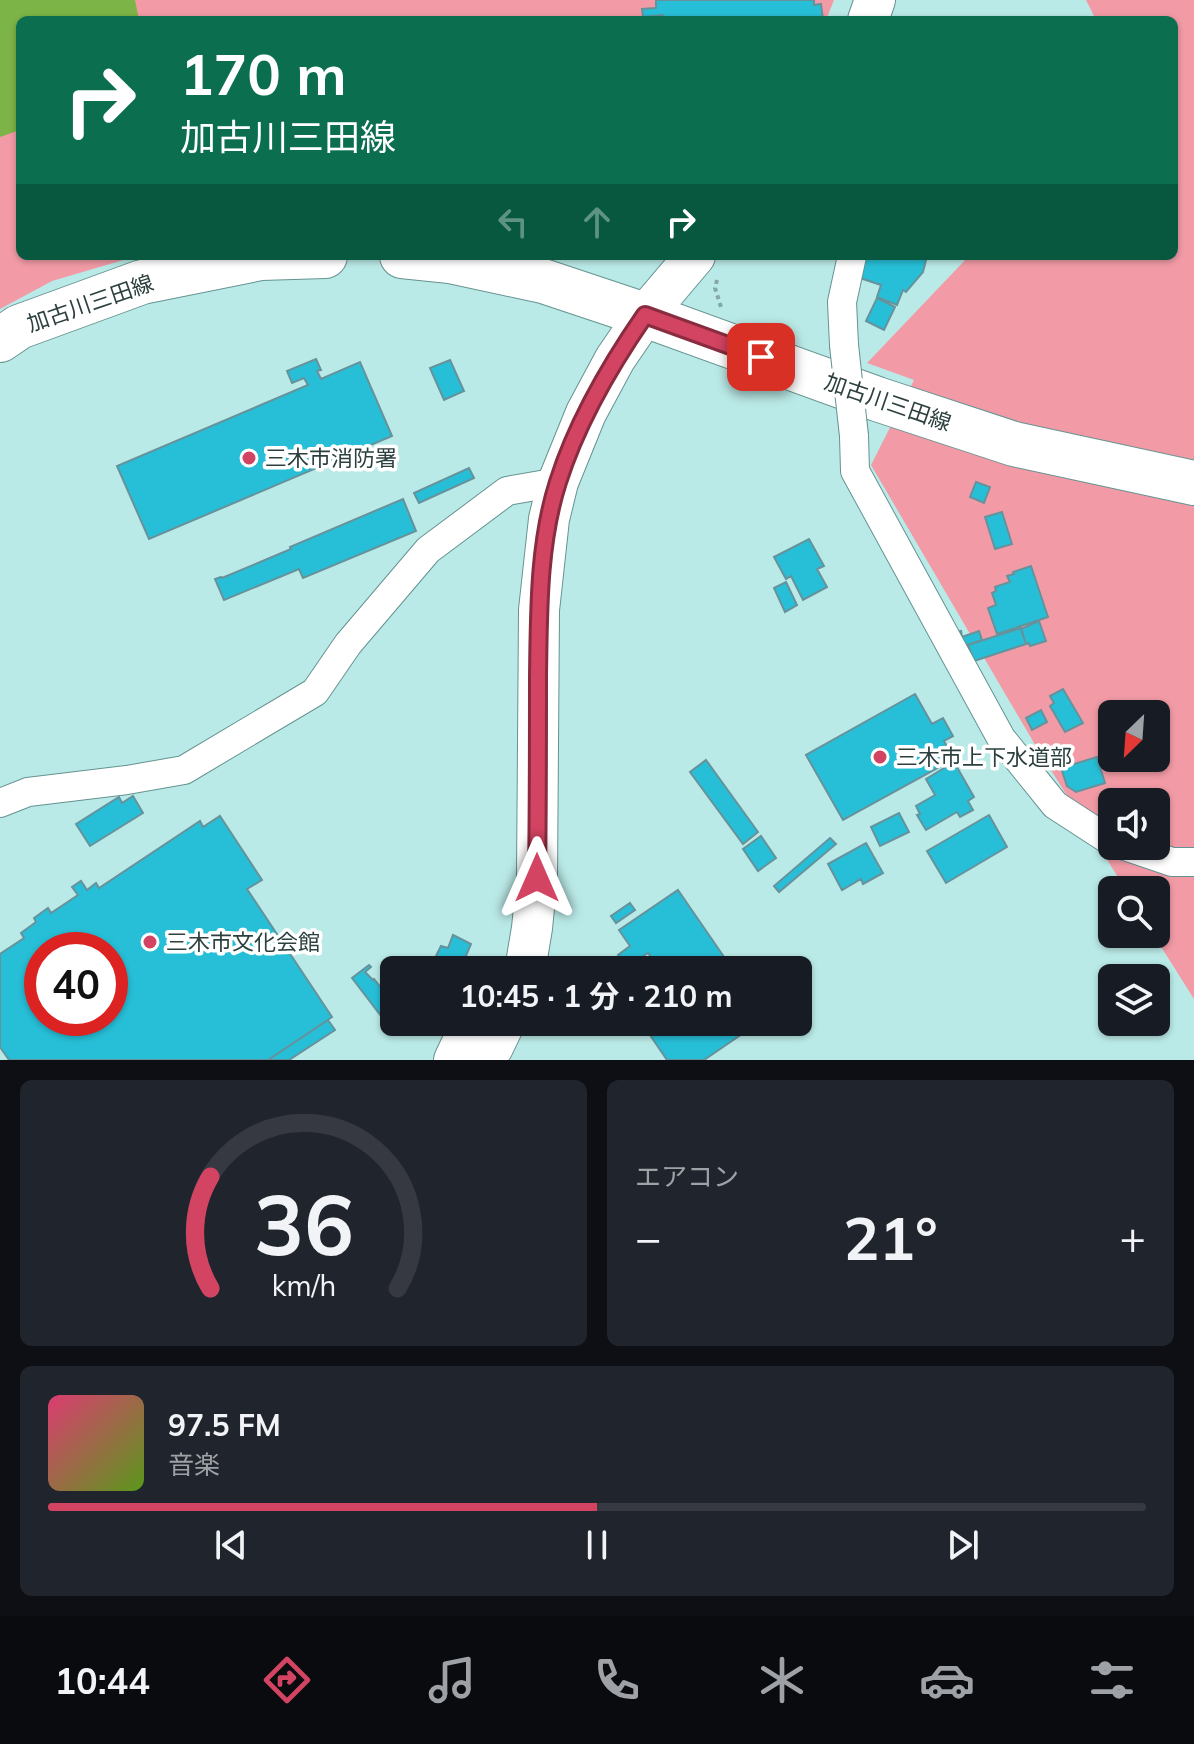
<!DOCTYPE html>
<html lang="ja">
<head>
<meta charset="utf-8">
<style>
  :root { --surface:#171b24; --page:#20242c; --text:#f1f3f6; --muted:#9ea1a6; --line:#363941; --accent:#d34362 }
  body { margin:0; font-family:Mulish,"Noto Sans JP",sans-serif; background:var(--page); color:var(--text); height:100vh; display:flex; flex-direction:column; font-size:30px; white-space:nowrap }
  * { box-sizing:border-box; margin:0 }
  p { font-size:26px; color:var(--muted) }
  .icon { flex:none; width:44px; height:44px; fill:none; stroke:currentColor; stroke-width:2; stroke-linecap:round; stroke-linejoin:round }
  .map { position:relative; height:1060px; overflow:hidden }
  .sheet { display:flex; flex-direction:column; gap:20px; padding:20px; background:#0d0f14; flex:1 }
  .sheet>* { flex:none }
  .banner { position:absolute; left:16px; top:16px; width:1162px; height:244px; border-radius:12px; box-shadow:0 2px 6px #0004; background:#0b6e4f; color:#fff; overflow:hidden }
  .needle { width:52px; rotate:205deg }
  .fabs { position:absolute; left:1098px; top:700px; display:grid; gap:16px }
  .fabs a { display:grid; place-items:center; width:72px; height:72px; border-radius:12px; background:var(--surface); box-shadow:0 2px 6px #0004; font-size:40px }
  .speed { position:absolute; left:24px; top:932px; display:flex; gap:16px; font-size:40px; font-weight:700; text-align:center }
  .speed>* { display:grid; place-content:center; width:104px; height:104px; border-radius:50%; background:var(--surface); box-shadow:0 2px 6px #0004; line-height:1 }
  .speed .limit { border:12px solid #d22; background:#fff; color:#111 }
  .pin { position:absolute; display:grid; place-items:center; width:68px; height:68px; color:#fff; margin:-34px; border-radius:16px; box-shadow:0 4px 12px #0006 }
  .me { position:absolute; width:88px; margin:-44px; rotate:0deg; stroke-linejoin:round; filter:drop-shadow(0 0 6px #0008) }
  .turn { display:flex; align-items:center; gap:28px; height:168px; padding:0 32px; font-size:36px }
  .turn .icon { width:104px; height:104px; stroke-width:2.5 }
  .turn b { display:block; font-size:56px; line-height:68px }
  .lanes { display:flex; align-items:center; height:76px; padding:0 32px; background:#0003; justify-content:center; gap:40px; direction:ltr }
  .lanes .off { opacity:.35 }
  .big { font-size:60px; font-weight:700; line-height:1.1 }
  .sheet .widget { flex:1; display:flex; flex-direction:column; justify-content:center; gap:12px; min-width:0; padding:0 28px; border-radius:12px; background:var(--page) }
  .sheet .dial { align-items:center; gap:0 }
  .dial svg { height:208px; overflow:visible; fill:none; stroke:var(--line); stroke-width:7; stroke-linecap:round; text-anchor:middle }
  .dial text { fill:var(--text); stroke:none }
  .song { display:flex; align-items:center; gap:24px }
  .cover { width:96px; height:96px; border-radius:12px; background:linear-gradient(135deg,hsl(340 70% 55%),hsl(90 70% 35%)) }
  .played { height:8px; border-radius:4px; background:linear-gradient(90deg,var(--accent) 50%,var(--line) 50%) }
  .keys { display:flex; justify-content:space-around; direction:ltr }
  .heat { display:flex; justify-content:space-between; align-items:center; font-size:44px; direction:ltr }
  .sheet .tiles { flex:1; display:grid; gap:20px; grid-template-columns:1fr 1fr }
  .widget:last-child { grid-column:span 2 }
  .trip { position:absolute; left:380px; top:956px; width:432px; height:80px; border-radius:12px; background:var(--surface); box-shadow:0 2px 6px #0004; font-weight:700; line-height:80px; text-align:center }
  .tab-bar { display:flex; height:128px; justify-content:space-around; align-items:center; background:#090b0e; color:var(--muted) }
  .tab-bar .icon { width:56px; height:56px }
  .tab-bar .active { color:var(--accent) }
  .tab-bar b { font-size:36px; color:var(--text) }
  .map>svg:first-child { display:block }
</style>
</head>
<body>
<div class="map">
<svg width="1194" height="1060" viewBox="0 0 1194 1060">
  <rect width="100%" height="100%" fill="#baeae7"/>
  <!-- green -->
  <path fill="#f29ba6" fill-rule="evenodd" d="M0 0H834L826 20H20V256H137L52 281 0 309Z
    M1086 0H1194V999L1153 934H1156V890H1126L1034 743 871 465 914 380 867 363 969 256H1174V20H1096ZM1112 714H1156V758H1112ZM1112 802H1156V846H1112Z"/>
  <!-- water -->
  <path fill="#7db447" d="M0 0H135L139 20H20V130L0 137Z"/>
  <!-- building -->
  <path fill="#27bfd7" stroke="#66929c" stroke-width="2" fill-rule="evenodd" d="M656 0H814V5L821 4 823 20H663V15L643 17 642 9 656 8Z
    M866 256H927L923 272 906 292 903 290 897 305 877 297 881 285 860 278Z
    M877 298 895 307 884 330 866 321Z
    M316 359 321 370 317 371 321 379 360 362 392 436 149 539 117 466 308 385 304 378 292 383 287 371Z
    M450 360 464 391 444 400 430 368Z
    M469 468 474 478 419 503 414 493Z
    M976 482 990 487 984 503 970 497Z
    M403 499 416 531 303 578 299 569 224 600 215 579 221 577 222 578 291 549 290 547Z
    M1002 512 1012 544 995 549 985 517Z
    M809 539 824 566 817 569 827 587 803 600 791 576 786 579 774 557Z
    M1031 566 1048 617 997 634 988 608 996 605 992 593 996 591 995 587 1010 582 1007 576 1014 574 1013 572Z
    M786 582 797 605 785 612 774 588Z
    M1039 621 1046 641 1030 646 1029 643 1026 644 1021 629Z
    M1021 628 1026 644 974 661 968 645Z
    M961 631 962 637 979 631 982 640 961 647 956 632Z
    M1063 689 1083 723 1065 732 1050 706 1054 703 1050 696Z
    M915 694 932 724 943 718 953 736 944 741 954 759 843 820 806 755Z
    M1041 710 1047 722 1032 730 1026 718Z
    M1097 757 1105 783 1076 792 1067 786 1061 768Z
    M706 760 758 832 743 844 690 772Z
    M954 762 974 797 968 801 973 810 960 817 957 812 926 830 917 815 920 814 916 806 935 795 926 779Z
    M133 796 143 813 90 846 76 824 119 797 122 803Z
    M899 813 909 832 880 846 871 827Z
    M989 815 1007 847 946 883 927 851Z
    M220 816 262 880 247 889 332 1017 268 1060H9L0 1047V954L24 938 21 933 36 922 34 918 48 908 51 913 78 895 72 887 81 881 87 890 96 883 99 888 200 821 203 827ZM93 946 96 950H110V972L112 974 110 975V1018H42V950H87Z
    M761 836 776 858 758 871 743 849Z
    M830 838 836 844 779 892 774 886Z
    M866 843 883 873 863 884 861 879 842 890 828 864Z
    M678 890 733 970H660L648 953 627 967 618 955 630 946 619 930Z
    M630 903 635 910 616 923 611 916Z
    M453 935 471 944 460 970H431L438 959 435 958 441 946 448 948Z
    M369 965 371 967 365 972 373 980 374 979 394 1004V1022H402L405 1026 396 1033 393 1028 391 1029 352 978Z
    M328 1020 335 1030 289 1060H268Z
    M670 1022H757L758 1023 704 1060H667L650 1035Z"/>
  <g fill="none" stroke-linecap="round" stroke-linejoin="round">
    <!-- street casing -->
    <g stroke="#659391" stroke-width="30">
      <path id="street" d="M844 345 842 302 852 256
        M854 436 855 471 1001 738 1055 805 1112 842
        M0 803 28 792 127 780 184 770 315 692 348 644 428 550 507 491 558 482
        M1125 846 1172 862H1194"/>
    </g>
    <!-- secondary casing -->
    <g stroke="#659391" stroke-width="42">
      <path id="secondary" d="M868 20 875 0
        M525 970 532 928 537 878 539 610 549 519 558 482 586 413 615 359 645 315 695 256
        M454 1060 472 1022
        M483 1060 493 1047 505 1022"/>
    </g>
    <!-- primary casing -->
    <g stroke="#659391" stroke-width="46">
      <path id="primary" d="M402 256 450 261 543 281 645 315 877 399 1014 444 1194 483
        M0 340 19 327 142 282 261 258 325 256"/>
    </g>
    <!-- path -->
    <path stroke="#82a7a5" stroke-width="4" stroke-dasharray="4 4" stroke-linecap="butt" d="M717 280 715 288 721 307 724 308"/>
    <!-- street -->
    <use href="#street" stroke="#fff" stroke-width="28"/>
    <!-- secondary -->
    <use href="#secondary" stroke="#fff" stroke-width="40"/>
    <!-- primary -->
    <use href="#primary" stroke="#fff" stroke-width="44"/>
    <!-- street-bridge casing -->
    <g stroke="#659391" stroke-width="30" stroke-linecap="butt">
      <path id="street-bridge" d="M844 345 854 436"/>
    </g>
    <!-- street-bridge -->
    <use href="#street-bridge" stroke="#fff" stroke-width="28"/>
  </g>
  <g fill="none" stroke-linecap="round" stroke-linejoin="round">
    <!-- route casing -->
    <g stroke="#892c40" stroke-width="20">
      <path id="route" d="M537 878C538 811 538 744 538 676 539 613 538 544 558 482 577 422 609 367 645 315L761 357"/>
    </g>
    <!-- route -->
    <use href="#route" stroke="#d34362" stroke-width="14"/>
  </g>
  <!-- markers -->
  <g fill="#d34362" stroke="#fff" stroke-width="3">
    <circle cx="249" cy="458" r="8"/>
    <circle cx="880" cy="757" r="8"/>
    <circle cx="150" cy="942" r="8"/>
  </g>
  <g text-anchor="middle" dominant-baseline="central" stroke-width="7" stroke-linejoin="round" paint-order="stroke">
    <!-- street labels -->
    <g font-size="22" fill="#2c403f" stroke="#fff">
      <text transform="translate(90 303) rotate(-19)">加古川三田線</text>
      <text transform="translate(888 402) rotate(19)">加古川三田線</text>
    </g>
    <!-- poi labels -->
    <g font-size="22" fill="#2c403f" stroke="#fff" text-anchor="start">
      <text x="265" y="458">三木市消防署</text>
      <text x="896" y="757">三木市上下水道部</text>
      <text x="166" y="942">三木市文化会館</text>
    </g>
  </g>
</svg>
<div class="fabs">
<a><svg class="needle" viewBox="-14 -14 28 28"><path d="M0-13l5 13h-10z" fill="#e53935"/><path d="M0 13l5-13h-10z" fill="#9ea1a6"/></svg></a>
<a><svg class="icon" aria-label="sound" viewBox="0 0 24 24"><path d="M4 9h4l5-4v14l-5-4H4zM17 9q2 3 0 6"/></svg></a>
<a><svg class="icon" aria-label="search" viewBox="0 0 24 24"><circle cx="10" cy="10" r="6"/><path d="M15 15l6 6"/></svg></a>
<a><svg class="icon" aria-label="layers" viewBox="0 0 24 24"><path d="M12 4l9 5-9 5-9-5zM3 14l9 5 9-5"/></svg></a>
</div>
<div class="speed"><div class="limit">40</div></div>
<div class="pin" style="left:761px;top:357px;background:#d93025"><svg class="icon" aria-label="arrive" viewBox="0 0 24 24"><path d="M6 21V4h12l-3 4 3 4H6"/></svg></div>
<svg class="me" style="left:537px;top:878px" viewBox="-20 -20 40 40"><path d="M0-17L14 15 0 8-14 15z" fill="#d34362" stroke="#fff" stroke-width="4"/></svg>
<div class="trip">10:45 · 1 分 · 210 m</div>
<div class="banner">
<div class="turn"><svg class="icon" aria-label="right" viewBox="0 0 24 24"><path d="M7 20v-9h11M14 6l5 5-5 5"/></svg><div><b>170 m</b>加古川三田線</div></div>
<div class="lanes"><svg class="icon off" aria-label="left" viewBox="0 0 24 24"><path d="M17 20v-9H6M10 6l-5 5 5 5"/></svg><svg class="icon off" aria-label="ahead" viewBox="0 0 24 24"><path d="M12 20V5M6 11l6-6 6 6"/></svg><svg class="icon" aria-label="right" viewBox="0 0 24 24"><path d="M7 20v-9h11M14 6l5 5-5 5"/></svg></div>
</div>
</div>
<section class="sheet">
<div class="tiles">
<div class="widget dial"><svg viewBox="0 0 100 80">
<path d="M14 69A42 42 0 1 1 86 69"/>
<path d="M14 69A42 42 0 0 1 14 26" stroke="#d34362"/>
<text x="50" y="56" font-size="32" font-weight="700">36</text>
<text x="50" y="72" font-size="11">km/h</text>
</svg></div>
<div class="widget"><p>エアコン</p>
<div class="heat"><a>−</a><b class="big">21°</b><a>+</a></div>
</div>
<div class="widget">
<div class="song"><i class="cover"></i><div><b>97.5 FM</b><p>音楽</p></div></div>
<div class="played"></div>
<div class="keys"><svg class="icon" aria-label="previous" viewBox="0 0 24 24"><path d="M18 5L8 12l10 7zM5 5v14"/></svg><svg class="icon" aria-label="pause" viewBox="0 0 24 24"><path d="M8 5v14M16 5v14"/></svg><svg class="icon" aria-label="next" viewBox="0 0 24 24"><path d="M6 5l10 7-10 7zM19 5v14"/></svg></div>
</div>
</div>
</section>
<nav class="tab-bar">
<b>10:44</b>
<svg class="icon active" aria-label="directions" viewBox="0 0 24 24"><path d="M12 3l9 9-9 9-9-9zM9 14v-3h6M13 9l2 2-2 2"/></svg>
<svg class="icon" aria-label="music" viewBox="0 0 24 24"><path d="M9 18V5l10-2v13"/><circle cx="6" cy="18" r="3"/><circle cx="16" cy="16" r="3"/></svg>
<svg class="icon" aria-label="phone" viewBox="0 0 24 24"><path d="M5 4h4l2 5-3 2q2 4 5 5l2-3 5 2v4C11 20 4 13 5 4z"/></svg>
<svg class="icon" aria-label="climate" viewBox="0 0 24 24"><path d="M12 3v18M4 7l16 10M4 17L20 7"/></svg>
<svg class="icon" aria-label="car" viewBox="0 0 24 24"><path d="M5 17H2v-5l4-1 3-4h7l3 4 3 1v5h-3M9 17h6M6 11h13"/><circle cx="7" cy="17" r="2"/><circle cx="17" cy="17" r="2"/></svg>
<svg class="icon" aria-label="filters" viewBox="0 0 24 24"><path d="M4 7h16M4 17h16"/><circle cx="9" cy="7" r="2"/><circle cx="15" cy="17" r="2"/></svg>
</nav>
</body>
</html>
